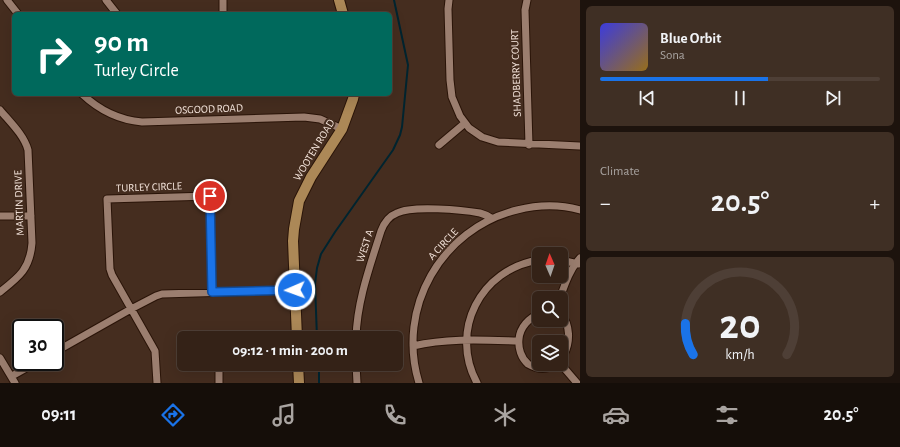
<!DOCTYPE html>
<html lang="en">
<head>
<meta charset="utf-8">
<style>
  :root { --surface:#342217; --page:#3f2f24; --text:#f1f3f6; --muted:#a9a4a1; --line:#4e3f36; --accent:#1a73e8 }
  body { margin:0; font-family:"Alegreya Sans",sans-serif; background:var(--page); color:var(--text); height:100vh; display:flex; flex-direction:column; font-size:15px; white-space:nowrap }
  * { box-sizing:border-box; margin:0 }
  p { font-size:13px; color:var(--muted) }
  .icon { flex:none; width:22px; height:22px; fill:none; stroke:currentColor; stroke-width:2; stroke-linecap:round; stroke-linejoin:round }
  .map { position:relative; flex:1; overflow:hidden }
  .sheet { display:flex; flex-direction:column; gap:6px; padding:6px; background:#1d130d; width:320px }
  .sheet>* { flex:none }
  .hud { position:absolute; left:12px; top:12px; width:380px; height:84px; border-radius:6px; box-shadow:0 4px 16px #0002,0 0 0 1px var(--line); background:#00695c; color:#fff; overflow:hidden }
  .needle { width:26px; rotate:358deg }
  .controls { position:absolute; left:532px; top:247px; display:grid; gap:8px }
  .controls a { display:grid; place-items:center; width:36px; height:36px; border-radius:6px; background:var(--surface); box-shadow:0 4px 16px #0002,0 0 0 1px var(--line); font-size:20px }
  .speed { position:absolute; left:12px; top:319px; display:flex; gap:8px; font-size:20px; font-weight:700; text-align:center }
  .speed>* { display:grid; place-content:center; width:52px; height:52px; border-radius:50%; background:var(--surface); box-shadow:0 4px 16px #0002,0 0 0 1px var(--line); line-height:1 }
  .speed .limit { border:2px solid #111; border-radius:6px; background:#fff; color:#111 }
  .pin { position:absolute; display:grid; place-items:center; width:34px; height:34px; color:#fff; margin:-17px; border:2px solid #fff; border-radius:50%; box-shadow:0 1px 4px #0007 }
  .me { position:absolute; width:44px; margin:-22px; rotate:268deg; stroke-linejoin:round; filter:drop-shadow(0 0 3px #0008) }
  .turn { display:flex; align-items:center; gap:14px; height:84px; padding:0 16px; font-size:18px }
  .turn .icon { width:52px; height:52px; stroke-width:2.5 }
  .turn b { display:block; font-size:28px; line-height:34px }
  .big { font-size:30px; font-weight:700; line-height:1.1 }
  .sheet .card { flex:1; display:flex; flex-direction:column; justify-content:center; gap:6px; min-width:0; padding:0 14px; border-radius:6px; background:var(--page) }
  .sheet .dial { align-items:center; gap:0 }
  .dial svg { height:104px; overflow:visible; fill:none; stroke:var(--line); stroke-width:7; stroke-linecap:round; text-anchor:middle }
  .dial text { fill:var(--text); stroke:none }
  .song { display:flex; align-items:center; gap:12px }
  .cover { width:48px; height:48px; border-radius:6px; background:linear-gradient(135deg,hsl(240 70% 55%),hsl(40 70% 35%)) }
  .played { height:4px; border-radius:2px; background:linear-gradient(90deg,var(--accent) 60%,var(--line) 60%) }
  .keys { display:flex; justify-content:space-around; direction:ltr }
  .heat { display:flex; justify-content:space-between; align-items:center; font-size:22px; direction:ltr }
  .trip { position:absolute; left:177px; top:331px; width:226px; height:40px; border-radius:6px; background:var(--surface); box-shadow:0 4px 16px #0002,0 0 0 1px var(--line); font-weight:700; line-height:40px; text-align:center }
  .dock { display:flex; height:64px; justify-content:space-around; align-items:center; background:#150e09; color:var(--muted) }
  .dock .icon { width:28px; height:28px }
  .dock .on { color:var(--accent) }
  .dock b { font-size:18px; color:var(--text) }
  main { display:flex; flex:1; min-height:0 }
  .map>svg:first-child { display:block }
</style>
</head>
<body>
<main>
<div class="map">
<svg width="580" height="383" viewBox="0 0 580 383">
  <rect width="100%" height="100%" fill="#452d1f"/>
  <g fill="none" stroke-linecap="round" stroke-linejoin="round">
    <!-- stream -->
    <path stroke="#00242f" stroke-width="2" d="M317 338 315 284 317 268 321 254 335 232 393 150 400 135 402 127 408 65 394 0
      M319 364V383"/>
    <!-- street casing -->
    <g stroke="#2a1408" stroke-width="9">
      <path id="street" d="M7 0 18 14
        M106 0 117 14
        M223 0V14
        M449 0 448 9 450 80 452 97 460 116 469 128 482 137 498 142 580 146
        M527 0 525 10 529 145
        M82 94C99 110 119 120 142 122L304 117 320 119 342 129
        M0 110C10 122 24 135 28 150L32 243C30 269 19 277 0 292
        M439 145 465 123
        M0 216H31
        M561 260 578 264
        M560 298C565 284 570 269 580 258
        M539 314C529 318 520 327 519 339 518 348 521 358 528 364 561 383 580 336 561 314
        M356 338C357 301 370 266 381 231 384 223 389 216 397 213 412 205 463 210 480 213 484 214 488 216 491 218
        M413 346C448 338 482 340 518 341
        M55 352 131 309 156 296 162 294 295 290
        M0 358 15 383
        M219 364V383
        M356 364 357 383
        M565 369 577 383
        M12 376 37 362
        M157 383 155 351 112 275 110 269 107 199 210 196 212 292
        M419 383C396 308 441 229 517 210 537 205 559 204 580 210
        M477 383C449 331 480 269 539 260"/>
    </g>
    <!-- secondary casing -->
    <g stroke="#2a1408" stroke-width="12">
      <path id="secondary" d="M339 0 343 14
        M297 338 293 241 294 229 299 201 311 177 342 129 353 99 354 94
        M298 364 299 383"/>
    </g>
    <!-- street -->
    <use href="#street" stroke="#9b7e6f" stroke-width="7"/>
    <!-- secondary -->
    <use href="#secondary" stroke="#ac8857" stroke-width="10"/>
  </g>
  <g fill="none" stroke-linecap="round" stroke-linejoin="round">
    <!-- route casing -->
    <g stroke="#114b97" stroke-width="10">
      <path id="route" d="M210 196 212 292 295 290"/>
    </g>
    <!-- route -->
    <use href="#route" stroke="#1a73e8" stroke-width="7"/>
  </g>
  <g text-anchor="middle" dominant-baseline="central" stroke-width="4" stroke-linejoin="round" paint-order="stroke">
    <!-- street labels -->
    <g font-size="11" fill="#f6e6dd" stroke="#452d1f">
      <text transform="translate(516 73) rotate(-92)">SHADBERRY COURT</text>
      <text transform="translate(209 109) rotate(-2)">OSGOOD ROAD</text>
      <text transform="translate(314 150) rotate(-59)">WOOTEN ROAD</text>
      <text transform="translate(149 187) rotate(-2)">TURLEY CIRCLE</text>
      <text transform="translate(19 203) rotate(-92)">MARTIN DRIVE</text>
      <text transform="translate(443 244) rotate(-47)">A CIRCLE</text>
      <text transform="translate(365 246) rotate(-72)">WEST A</text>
    </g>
  </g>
</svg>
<div class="controls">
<a><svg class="needle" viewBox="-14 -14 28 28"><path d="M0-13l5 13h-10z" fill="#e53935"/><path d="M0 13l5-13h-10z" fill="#a9a4a1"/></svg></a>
<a><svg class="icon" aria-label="search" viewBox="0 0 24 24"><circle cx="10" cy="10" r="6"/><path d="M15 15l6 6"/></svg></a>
<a><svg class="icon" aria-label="layers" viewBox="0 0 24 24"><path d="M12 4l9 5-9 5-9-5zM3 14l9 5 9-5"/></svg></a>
</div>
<div class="speed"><div class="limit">30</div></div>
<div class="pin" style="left:210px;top:196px;background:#d93025"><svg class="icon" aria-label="arrive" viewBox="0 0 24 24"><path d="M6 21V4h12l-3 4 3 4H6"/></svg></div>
<svg class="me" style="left:295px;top:290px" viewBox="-20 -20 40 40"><circle r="17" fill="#1a73e8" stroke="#fff" stroke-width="3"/><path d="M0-11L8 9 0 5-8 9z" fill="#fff"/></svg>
<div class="trip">09:12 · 1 min · 200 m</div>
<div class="hud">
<div class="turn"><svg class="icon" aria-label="right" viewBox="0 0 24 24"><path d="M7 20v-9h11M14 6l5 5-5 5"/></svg><div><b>90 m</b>Turley Circle</div></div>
</div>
</div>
<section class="sheet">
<div class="card">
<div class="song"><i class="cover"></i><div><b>Blue Orbit</b><p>Sona</p></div></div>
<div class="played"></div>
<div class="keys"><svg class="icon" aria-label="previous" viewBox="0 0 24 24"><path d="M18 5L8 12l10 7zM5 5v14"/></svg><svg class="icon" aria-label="pause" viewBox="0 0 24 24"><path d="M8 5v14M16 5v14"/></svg><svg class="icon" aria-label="next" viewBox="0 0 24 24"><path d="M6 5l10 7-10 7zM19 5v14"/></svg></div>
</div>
<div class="card"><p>Climate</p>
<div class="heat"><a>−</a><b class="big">20.5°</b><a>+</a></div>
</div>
<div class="card dial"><svg viewBox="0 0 100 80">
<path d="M14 69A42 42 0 1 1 86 69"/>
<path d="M14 69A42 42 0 0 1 8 45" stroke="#1a73e8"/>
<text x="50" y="56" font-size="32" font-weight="700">20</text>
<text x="50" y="72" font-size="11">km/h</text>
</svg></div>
</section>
</main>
<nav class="dock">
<b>09:11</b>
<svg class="icon on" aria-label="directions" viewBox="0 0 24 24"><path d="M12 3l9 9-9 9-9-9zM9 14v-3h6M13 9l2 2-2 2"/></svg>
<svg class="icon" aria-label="music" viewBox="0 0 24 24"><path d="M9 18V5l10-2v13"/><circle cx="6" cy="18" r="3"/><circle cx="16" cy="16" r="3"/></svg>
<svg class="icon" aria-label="phone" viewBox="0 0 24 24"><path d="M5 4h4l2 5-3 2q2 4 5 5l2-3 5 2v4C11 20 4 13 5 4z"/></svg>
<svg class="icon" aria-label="climate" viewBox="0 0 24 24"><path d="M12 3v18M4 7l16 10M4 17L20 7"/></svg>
<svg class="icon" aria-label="car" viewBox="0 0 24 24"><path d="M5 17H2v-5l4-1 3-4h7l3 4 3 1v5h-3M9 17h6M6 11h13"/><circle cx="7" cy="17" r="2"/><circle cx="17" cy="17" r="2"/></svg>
<svg class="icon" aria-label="filters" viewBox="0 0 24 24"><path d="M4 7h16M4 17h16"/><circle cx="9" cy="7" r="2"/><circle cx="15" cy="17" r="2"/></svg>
<b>20.5°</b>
</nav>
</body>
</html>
